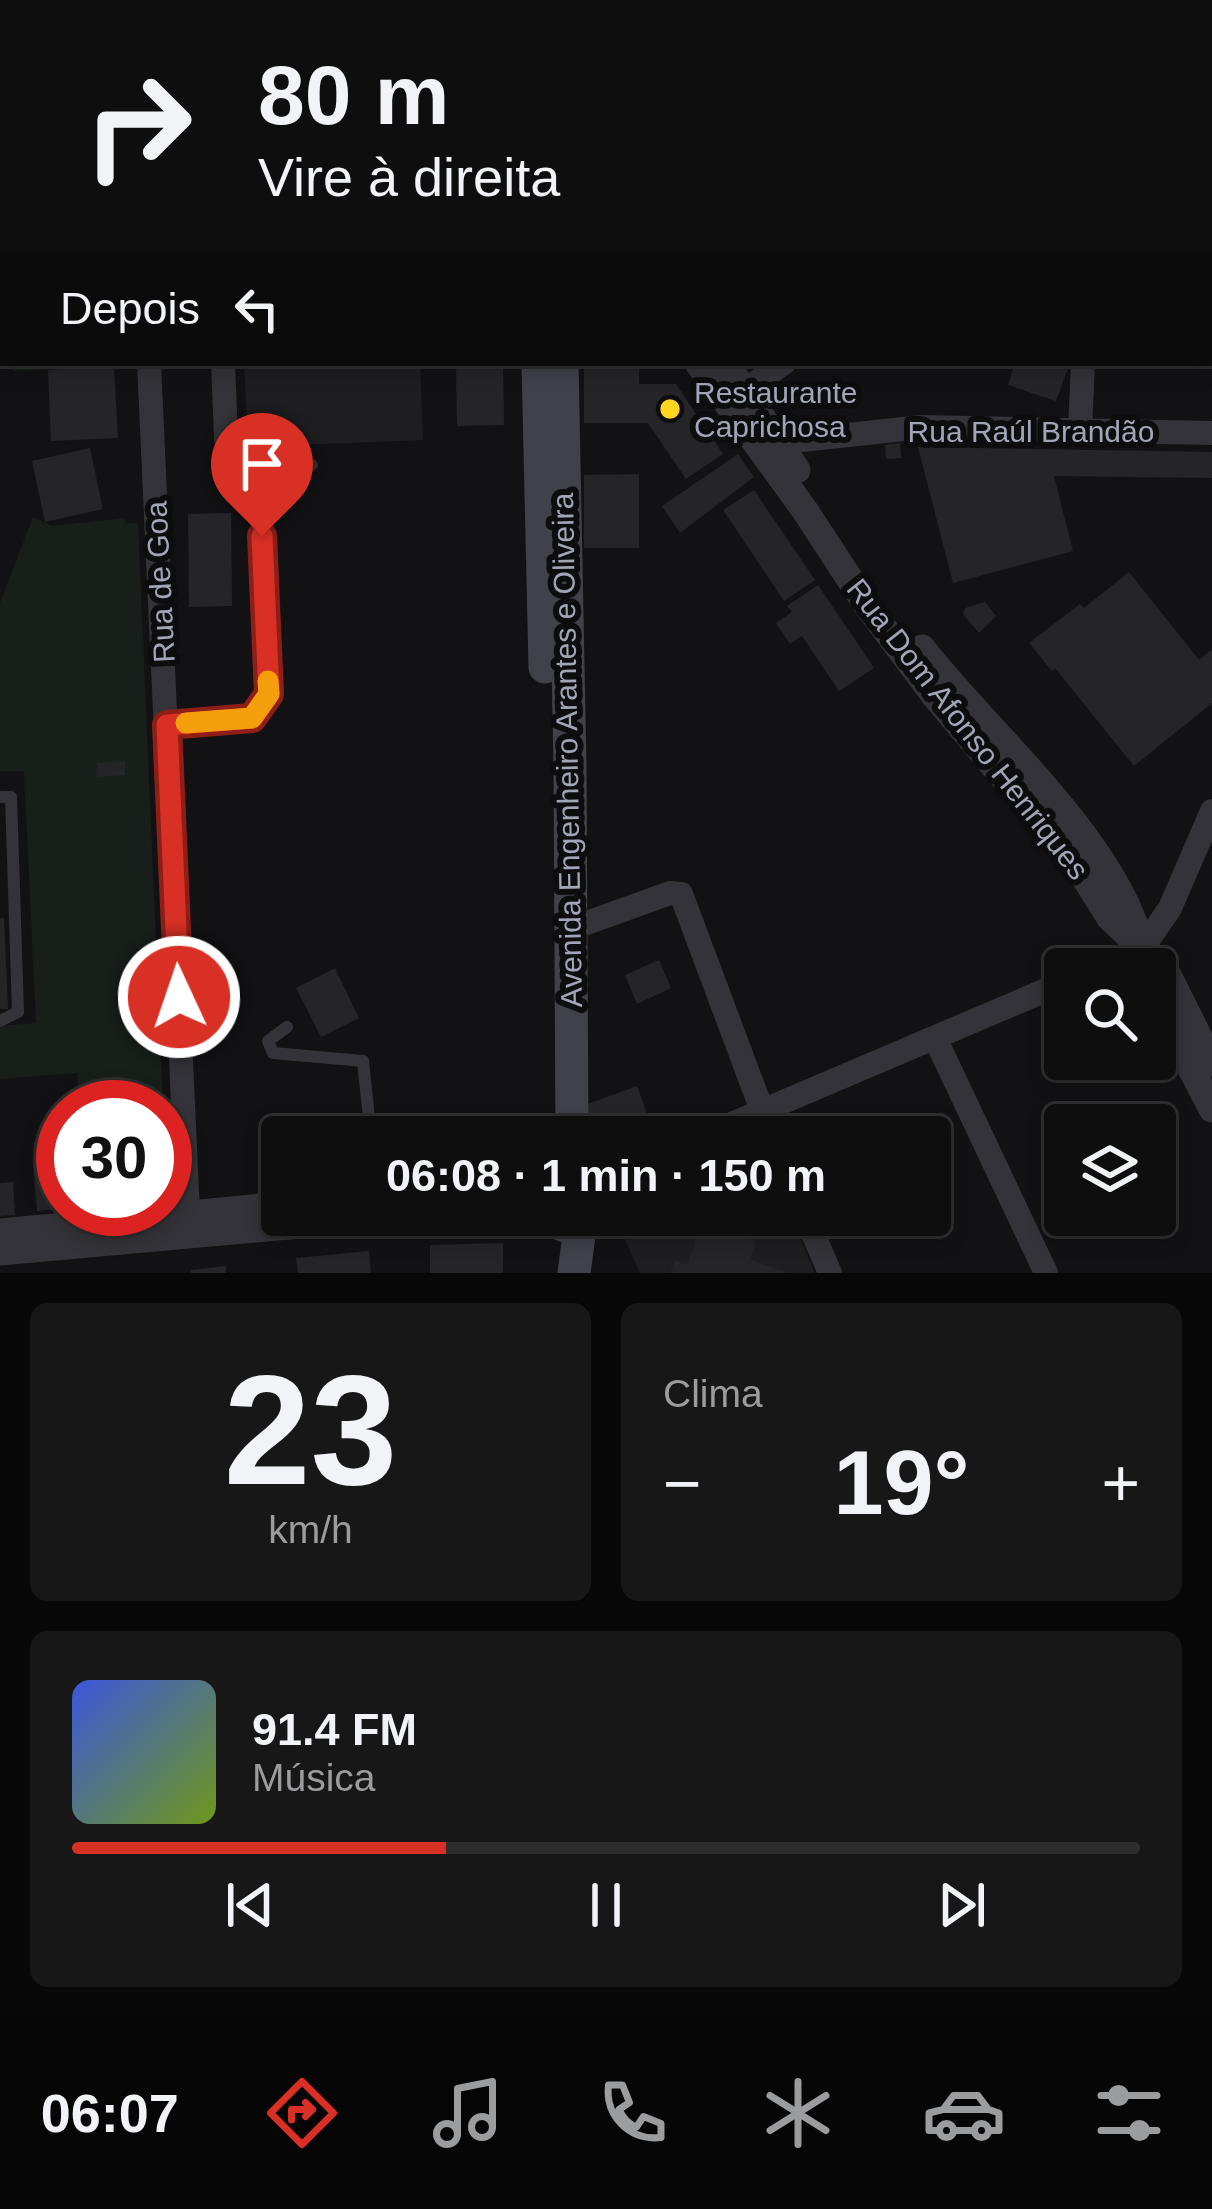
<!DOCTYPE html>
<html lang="pt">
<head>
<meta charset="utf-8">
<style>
  :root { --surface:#0e0e0f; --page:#171718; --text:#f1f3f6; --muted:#9b9c9e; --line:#2e2e2f; --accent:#d93025 }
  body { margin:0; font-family:Arial,sans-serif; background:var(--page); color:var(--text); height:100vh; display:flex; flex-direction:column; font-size:45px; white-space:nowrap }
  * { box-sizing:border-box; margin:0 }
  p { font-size:39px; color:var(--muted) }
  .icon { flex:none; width:66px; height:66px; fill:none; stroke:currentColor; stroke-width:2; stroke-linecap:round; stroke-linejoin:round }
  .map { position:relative; height:1273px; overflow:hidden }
  .details { display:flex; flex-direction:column; gap:30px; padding:30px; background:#080808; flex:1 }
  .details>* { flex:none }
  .banner { position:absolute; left:0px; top:0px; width:1212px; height:366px; box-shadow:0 6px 18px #0003,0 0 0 3px var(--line); background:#0e0e0f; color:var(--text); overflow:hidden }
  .buttons { position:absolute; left:1044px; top:948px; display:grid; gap:24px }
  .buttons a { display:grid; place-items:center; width:132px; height:132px; border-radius:12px; background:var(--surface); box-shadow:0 6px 18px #0003,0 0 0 3px var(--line); font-size:60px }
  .speed { position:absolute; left:36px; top:1080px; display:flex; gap:24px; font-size:60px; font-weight:700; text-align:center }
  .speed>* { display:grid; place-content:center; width:156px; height:156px; border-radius:50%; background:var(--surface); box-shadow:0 6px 18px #0003,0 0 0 3px var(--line); line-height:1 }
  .speed .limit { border:18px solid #d22; background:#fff; color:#111 }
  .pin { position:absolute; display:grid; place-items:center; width:102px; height:102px; color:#fff; margin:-123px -51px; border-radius:50% 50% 50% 0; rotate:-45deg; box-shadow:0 0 12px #0007 }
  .pin .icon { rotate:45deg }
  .me { position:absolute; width:132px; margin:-66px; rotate:357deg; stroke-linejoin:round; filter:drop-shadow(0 0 9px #0008) }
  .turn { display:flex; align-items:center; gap:42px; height:252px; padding:0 60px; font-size:54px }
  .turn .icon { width:156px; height:156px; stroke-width:2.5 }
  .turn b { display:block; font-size:84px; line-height:102px }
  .then { display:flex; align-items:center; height:114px; padding:0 60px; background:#0003; gap:24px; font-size:45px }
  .big { font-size:90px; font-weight:600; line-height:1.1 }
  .details .tile { flex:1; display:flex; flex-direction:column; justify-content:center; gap:18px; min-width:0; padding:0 42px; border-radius:18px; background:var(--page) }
  .details .dial { align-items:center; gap:0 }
  .dial b { font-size:156px; line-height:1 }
  .song { display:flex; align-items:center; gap:36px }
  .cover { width:144px; height:144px; border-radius:18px; background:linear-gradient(135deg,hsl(230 70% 55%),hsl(80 70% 35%)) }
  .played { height:12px; border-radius:6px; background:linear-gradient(90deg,var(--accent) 35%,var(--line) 35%) }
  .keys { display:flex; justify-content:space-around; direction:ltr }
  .heat { display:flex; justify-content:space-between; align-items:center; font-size:66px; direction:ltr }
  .details .tiles { flex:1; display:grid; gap:30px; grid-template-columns:1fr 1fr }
  .tile:last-child { grid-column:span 2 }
  .trip { position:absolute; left:261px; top:1116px; width:690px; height:120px; border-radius:12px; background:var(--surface); box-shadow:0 6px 18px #0003,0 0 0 3px var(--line); font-weight:600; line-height:120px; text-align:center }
  .tabs { display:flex; height:192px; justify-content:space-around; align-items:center; background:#060606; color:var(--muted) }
  .tabs .icon { width:84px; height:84px }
  .tabs .selected { color:var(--accent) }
  .tabs b { font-size:54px; color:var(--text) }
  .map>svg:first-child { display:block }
</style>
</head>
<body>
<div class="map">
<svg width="1212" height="1273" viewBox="0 0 1212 1273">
  <rect width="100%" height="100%" fill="#121214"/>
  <!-- built -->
  <path fill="#1e1e21" d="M244 363H420L423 440 248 447Z
    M632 1215H790L815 1273H640L619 1227Z"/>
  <!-- green -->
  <path fill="#181f1a" d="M12 363H128V366L13 371Z
    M33 517 53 526 124 518 126 524 138 523 163 1107H80L77 1073 0 1079V1026L36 1023 24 771H0V603Z"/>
  <!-- building -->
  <path fill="#252528" d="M456 363H503L504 425 457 426Z
    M584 363H639V384H676L723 454 686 479 648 423H584Z
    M1015 363 1069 365 1056 401 1008 385Z
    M114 366 118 438 51 441 48 370Z
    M900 443 901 458 886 459 885 445Z
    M918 447 1212 452V478L1054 476 1073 551 953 583Z
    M90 448 103 509 45 522 32 461Z
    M738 454 754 477 680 533 662 506Z
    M639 474V548H584V475Z
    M754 490 815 580 784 601 723 510Z
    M231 513 232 606 189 607 188 514Z
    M1129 572 1199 660 1212 649V703L1134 766 1055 668 1052 671 1029 643 1080 604 1084 608Z
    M818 585 874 668 839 691 802 636 790 644 776 623 792 612 787 606Z
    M985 602 996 616 979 633 963 614 965 608Z
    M125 761V775L97 777V763Z
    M0 918H4L8 1009H0Z
    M659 960 671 988 637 1004 625 975Z
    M335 968 359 1018 321 1037 296 988Z
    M637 1086 655 1136 630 1137 600 1126 591 1129 582 1106Z
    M63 1163V1204L60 1209 37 1211 33 1165Z
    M13 1182 15 1215 0 1216V1183Z
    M705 1215H750L743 1237 756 1241 750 1259 788 1273H670L675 1261 687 1265Z
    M503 1243V1273H430V1245Z
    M369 1251 371 1273H298L296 1258Z
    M226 1266V1273H191V1270Z"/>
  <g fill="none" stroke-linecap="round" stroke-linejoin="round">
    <!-- service -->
    <path stroke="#333339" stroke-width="12" d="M167 725 252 718 269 694 260 496 278 470 312 465
      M0 797H11L18 1012 0 1021
      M287 1027 268 1041 273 1053 363 1061 371 1137"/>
    <!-- minor -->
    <path stroke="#333339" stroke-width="24" d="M133 0V3
      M0 195H3
      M149 363 188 1213
      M223 363 226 438
      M745 390 784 363
      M1080 430 1083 363
      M765 444 922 427 1212 433
      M570 929 670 893 681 894 772 1137
      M1096 969 1142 949 1170 908 1212 811
      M935 1038 1046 1273
      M701 1137 1065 982
      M805 1215 830 1273"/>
    <!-- tertiary -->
    <path stroke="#333339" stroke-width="27" d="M698 363 806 512 868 607 934 695 1076 864 1110 918 1166 971 1212 1063
      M726 363 797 470
      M922 648C991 736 1116 841 1142 948
      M1155 999 1212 1109
      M0 1232 282 1205
      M0 1252 411 1215"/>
    <!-- secondary -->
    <path stroke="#41414a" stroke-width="33" d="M455 0 457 3
      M486 0 488 3
      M538 363 545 667
      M562 363 570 766 572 1137
      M541 1215 565 1226 589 1215
      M574 1273 581 1221"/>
  </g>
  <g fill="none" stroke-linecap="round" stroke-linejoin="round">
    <!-- route casing -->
    <g stroke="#8d1f18" stroke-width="30">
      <path id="route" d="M179 997 167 725 252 718 269 694 262 536"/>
    </g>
    <!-- route -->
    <use href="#route" stroke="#d93025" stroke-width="21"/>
    <!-- slow -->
    <path stroke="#f59e0b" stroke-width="21" d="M186 723 252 718 269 694 268 681"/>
  </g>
  <!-- markers -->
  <circle fill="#ffd51f" stroke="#0d0d0f" stroke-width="4.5" cx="670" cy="409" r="12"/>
  <g text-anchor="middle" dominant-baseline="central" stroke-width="12" stroke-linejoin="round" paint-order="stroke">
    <!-- poi labels -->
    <g font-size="30" fill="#a2a5b6" stroke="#0d0d0f" text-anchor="start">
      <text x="694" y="392">Restaurante<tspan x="694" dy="34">Caprichosa</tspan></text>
    </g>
    <!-- street labels -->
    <g font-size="30" fill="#a2a5b6" stroke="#0d0d0f">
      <text x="1031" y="431">Rua Raúl Brandão</text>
      <text transform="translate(160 582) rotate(-93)">Rua de Goa</text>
      <text transform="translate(968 729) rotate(52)">Rua Dom Afonso Henriques</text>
      <text transform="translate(567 750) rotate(-91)">Avenida Engenheiro Arantes e Oliveira</text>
    </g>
  </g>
</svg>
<div class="buttons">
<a><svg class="icon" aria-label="search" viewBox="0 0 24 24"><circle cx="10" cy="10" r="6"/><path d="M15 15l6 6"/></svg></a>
<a><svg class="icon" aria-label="layers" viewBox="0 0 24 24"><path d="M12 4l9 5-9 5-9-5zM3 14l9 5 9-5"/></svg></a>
</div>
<div class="speed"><div class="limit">30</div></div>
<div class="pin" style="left:262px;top:536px;background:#d93025"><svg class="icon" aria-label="arrive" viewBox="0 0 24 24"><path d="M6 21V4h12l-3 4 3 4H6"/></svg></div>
<svg class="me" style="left:179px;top:997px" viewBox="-20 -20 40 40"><circle r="17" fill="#d93025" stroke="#fff" stroke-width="3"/><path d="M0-11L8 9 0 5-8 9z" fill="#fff"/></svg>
<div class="trip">06:08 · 1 min · 150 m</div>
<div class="banner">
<div class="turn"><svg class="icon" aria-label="right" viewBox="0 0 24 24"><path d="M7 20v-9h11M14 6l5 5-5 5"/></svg><div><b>80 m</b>Vire à direita</div></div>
<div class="then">Depois<svg class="icon" aria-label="left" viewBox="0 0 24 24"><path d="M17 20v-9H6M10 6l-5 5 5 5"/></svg></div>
</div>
</div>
<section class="details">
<div class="tiles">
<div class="tile dial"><b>23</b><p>km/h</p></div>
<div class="tile"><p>Clima</p>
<div class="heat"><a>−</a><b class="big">19°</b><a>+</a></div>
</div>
<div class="tile">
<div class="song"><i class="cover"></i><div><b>91.4 FM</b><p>Música</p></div></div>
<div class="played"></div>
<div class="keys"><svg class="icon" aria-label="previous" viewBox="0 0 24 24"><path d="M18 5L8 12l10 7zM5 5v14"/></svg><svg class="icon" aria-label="pause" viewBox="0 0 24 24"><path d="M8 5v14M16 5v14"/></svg><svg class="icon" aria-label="next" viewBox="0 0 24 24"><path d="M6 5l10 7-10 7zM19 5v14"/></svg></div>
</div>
</div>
</section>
<nav class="tabs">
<b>06:07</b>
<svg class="icon selected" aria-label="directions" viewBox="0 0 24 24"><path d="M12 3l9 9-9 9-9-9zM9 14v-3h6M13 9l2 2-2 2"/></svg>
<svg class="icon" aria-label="music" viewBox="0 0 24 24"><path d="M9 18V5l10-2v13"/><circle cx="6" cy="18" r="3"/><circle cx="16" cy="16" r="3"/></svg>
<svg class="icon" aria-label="phone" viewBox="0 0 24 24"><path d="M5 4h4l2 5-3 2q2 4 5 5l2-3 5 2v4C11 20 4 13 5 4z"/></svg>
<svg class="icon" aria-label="climate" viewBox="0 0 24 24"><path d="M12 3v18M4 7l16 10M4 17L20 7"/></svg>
<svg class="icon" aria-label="car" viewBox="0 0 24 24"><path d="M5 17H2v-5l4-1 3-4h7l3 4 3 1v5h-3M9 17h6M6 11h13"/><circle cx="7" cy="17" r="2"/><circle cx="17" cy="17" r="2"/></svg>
<svg class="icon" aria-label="filters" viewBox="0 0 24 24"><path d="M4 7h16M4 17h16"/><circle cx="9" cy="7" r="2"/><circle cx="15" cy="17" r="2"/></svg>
</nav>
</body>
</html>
